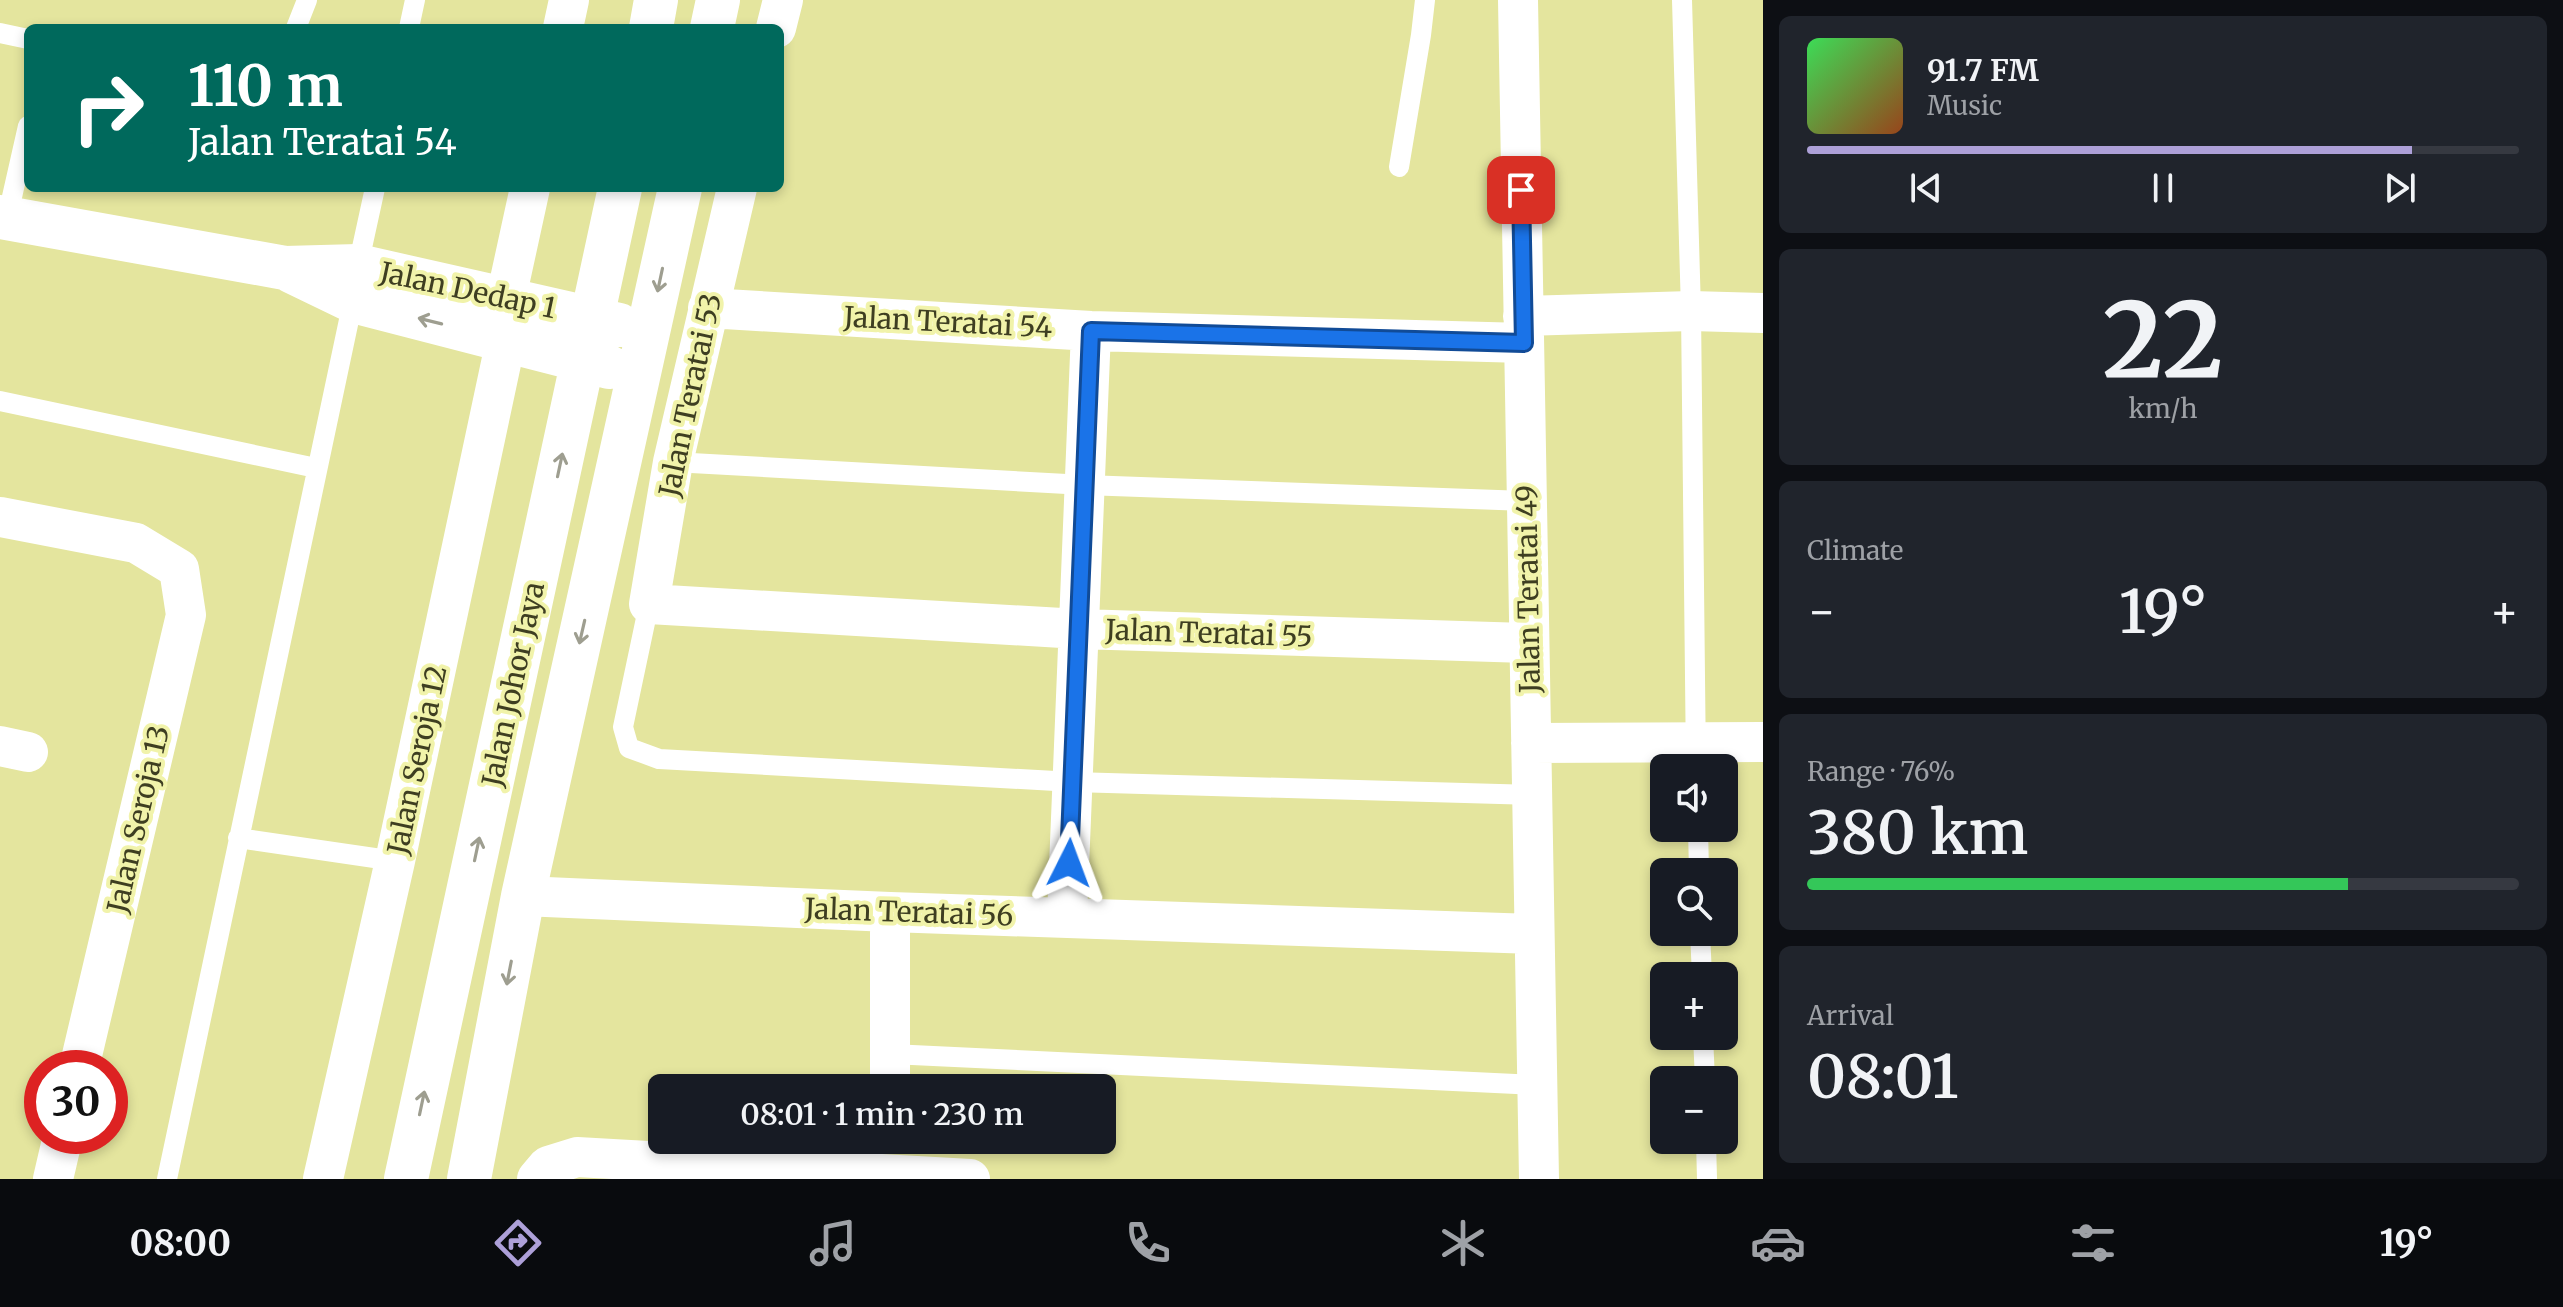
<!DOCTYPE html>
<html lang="en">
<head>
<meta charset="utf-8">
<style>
  :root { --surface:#171b24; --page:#20242c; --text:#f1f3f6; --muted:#9ea1a6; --line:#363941; --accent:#ada0d8 }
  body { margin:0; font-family:Merriweather,serif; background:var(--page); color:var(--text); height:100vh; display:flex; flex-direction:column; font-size:30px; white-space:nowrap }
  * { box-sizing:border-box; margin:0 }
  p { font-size:26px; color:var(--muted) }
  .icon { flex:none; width:44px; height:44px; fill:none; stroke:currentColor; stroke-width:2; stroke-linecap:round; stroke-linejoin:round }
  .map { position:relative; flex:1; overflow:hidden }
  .panel { display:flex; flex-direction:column; gap:16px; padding:16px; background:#0d0f14; width:800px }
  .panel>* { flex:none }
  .hud { position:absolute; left:24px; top:24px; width:760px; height:168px; border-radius:12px; box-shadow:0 4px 12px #0003; background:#00695c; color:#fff; overflow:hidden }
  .buttons { position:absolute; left:1650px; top:754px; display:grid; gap:16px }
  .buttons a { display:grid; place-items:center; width:88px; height:88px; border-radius:12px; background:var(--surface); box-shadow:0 4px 12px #0003; font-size:40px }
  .speed { position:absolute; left:24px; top:1050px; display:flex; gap:16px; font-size:40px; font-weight:700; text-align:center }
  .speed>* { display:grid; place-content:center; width:104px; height:104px; border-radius:50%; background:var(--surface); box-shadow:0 4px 12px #0003; line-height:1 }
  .speed .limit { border:12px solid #d22; background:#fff; color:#111 }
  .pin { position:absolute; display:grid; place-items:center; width:68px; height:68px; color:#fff; margin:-34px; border-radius:16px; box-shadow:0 4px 12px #0006 }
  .me { position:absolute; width:88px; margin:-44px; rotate:3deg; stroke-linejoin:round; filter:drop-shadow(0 0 6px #0008) }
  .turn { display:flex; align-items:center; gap:28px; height:168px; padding:0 32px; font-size:36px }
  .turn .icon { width:104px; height:104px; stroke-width:2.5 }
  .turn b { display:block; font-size:56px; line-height:68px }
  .big { font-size:60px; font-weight:600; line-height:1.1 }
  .panel .widget { flex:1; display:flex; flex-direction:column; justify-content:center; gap:12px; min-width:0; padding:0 28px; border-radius:12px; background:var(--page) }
  .panel .dial { align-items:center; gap:0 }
  .dial b { font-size:104px; line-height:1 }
  .song { display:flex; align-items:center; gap:24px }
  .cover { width:96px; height:96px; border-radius:12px; background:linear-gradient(135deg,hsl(130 70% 55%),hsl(20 70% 35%)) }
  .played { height:8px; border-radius:4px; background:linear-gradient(90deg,var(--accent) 85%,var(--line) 85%) }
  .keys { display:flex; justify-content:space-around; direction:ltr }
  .heat { display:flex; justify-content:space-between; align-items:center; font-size:44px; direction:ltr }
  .charge { height:12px; border-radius:6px; background:linear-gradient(90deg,#34c759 76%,var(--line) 0) }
  .trip { position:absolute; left:648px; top:1074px; width:468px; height:80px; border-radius:12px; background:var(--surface); box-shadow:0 4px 12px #0003; font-weight:600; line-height:80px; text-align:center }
  .tab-bar { display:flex; height:128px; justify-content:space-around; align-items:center; background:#090b0e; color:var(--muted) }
  .tab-bar .icon { width:56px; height:56px }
  .tab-bar .active { color:var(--accent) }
  .tab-bar b { font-size:36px; color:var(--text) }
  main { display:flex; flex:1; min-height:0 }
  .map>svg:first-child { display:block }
</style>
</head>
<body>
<main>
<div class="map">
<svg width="1763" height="1179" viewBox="0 0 1763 1179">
  <rect width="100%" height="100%" fill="#e4e59e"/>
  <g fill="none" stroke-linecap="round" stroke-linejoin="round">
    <!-- service -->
    <path stroke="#fff" stroke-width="20" d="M1682 0 1691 311 1696 768
      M296 28 307 0
      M409 28 415 0
      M0 33 28 39
      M1399 167 1421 35 1425 0
      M7 219 28 126
      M358 266 375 188
      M0 401 316 468
      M673 462 1085 485 1527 501
      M649 604 623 727 629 748 659 759 1073 782 1532 795
      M1698 828 1699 872
      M238 838 395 861
      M1700 932 1702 976
      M1703 1036 1705 1080
      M891 1054 1537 1085
      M1706 1140 1707 1179
      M167 1179 353 301"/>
    <!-- minor -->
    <path stroke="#fff" stroke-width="40" d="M1518 0 1539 1179
      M563 28 569 0
      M776 28 783 0
      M737 188 673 462 649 604 1079 629 1529 643
      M506 298 530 188
      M708 308 1091 331 1524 343
      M1523 316 1691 311 1763 313
      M0 517 136 543 179 569 186 615 79 1068
      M1531 743 1763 742
      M0 746 28 752
      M523 896 890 912 1534 934
      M890 912V1088
      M1067 916 1091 331
      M53 1179 63 1136
      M323 1179 395 861 506 340
      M537 1179 548 1166 577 1157 970 1179"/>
    <!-- secondary -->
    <path stroke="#fff" stroke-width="44" d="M651 28 656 0
      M712 28 718 0
      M0 217 285 268 358 266 619 325
      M293 272 353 301 609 367
      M406 1179 620 188
      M469 1179 523 896 680 188"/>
  </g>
  <!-- one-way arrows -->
  <defs><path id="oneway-shaft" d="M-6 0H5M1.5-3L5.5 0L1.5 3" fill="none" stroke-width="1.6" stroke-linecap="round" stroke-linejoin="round" transform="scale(2)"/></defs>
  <g stroke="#9e9e90">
    <use href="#oneway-shaft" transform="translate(660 280) rotate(102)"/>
    <use href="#oneway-shaft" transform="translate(430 321) rotate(-166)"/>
    <use href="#oneway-shaft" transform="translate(560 465) rotate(-78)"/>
    <use href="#oneway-shaft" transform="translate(582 632) rotate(103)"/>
    <use href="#oneway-shaft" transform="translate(477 849) rotate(-78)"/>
    <use href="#oneway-shaft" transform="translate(509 973) rotate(101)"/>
    <use href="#oneway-shaft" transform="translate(422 1103) rotate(-78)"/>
  </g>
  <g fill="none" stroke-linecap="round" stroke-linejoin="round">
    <!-- route casing -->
    <g stroke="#114b97" stroke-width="20">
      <path id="route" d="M1069 863 1091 331 1524 343 1521 190"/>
    </g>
    <!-- route -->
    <use href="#route" stroke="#1a73e8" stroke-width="14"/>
  </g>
  <g text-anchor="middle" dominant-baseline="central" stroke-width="8" stroke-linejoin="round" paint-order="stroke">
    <!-- street labels -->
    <g font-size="28" fill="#3e3e21" stroke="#f1f3aa">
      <text transform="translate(468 290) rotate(12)">Jalan Dedap 1</text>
      <text transform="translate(948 322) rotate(3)">Jalan Teratai 54</text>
      <text transform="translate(690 395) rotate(-78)">Jalan Teratai 53</text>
      <text transform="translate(1528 589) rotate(-91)">Jalan Teratai 49</text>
      <text transform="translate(1209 633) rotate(2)">Jalan Teratai 55</text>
      <text transform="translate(513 684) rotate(-78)">Jalan Johor Jaya</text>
      <text transform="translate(417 760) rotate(-78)">Jalan Seroja 12</text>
      <text transform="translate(138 819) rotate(-77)">Jalan Seroja 13</text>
      <text transform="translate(909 912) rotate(2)">Jalan Teratai 56</text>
    </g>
  </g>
</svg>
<div class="buttons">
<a><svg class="icon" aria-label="sound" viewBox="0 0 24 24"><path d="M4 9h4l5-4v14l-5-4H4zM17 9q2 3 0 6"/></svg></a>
<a><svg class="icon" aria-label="search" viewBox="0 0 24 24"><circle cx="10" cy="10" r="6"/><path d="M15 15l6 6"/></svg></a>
<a>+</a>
<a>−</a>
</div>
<div class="speed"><div class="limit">30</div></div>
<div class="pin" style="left:1521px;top:190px;background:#d93025"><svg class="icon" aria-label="arrive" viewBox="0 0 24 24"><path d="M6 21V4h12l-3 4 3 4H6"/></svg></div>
<svg class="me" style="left:1069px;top:863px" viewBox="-20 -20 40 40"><path d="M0-17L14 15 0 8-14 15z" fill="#1a73e8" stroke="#fff" stroke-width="4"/></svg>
<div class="trip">08:01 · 1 min · 230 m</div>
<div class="hud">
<div class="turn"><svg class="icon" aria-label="right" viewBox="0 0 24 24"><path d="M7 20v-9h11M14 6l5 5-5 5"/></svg><div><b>110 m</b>Jalan Teratai 54</div></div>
</div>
</div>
<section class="panel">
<div class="widget">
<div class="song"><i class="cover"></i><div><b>91.7 FM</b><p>Music</p></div></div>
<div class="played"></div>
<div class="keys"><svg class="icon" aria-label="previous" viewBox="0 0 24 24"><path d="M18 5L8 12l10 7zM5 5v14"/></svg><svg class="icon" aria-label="pause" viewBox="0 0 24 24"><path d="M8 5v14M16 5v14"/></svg><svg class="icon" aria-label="next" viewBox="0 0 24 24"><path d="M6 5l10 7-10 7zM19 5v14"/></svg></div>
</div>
<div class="widget dial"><b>22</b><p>km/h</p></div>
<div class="widget"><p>Climate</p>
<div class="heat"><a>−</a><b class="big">19°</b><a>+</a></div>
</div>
<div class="widget"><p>Range · 76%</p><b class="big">380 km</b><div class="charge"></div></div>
<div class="widget"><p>Arrival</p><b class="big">08:01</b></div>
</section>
</main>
<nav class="tab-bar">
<b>08:00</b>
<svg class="icon active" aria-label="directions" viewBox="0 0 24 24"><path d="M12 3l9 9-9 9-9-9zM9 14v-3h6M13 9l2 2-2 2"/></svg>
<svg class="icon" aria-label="music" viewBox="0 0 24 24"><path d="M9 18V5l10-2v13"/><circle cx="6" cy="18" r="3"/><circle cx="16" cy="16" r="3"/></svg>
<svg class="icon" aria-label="phone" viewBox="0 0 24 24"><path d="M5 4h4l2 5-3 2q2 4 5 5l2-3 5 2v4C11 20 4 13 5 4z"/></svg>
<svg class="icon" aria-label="climate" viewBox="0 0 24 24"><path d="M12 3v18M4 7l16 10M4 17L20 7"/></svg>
<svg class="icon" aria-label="car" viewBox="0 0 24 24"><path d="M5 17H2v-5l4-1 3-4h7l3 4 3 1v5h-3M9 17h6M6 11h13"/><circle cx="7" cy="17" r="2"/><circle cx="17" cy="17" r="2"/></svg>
<svg class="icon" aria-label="filters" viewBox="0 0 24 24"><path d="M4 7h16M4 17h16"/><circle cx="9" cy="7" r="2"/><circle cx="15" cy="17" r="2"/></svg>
<b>19°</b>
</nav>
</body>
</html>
